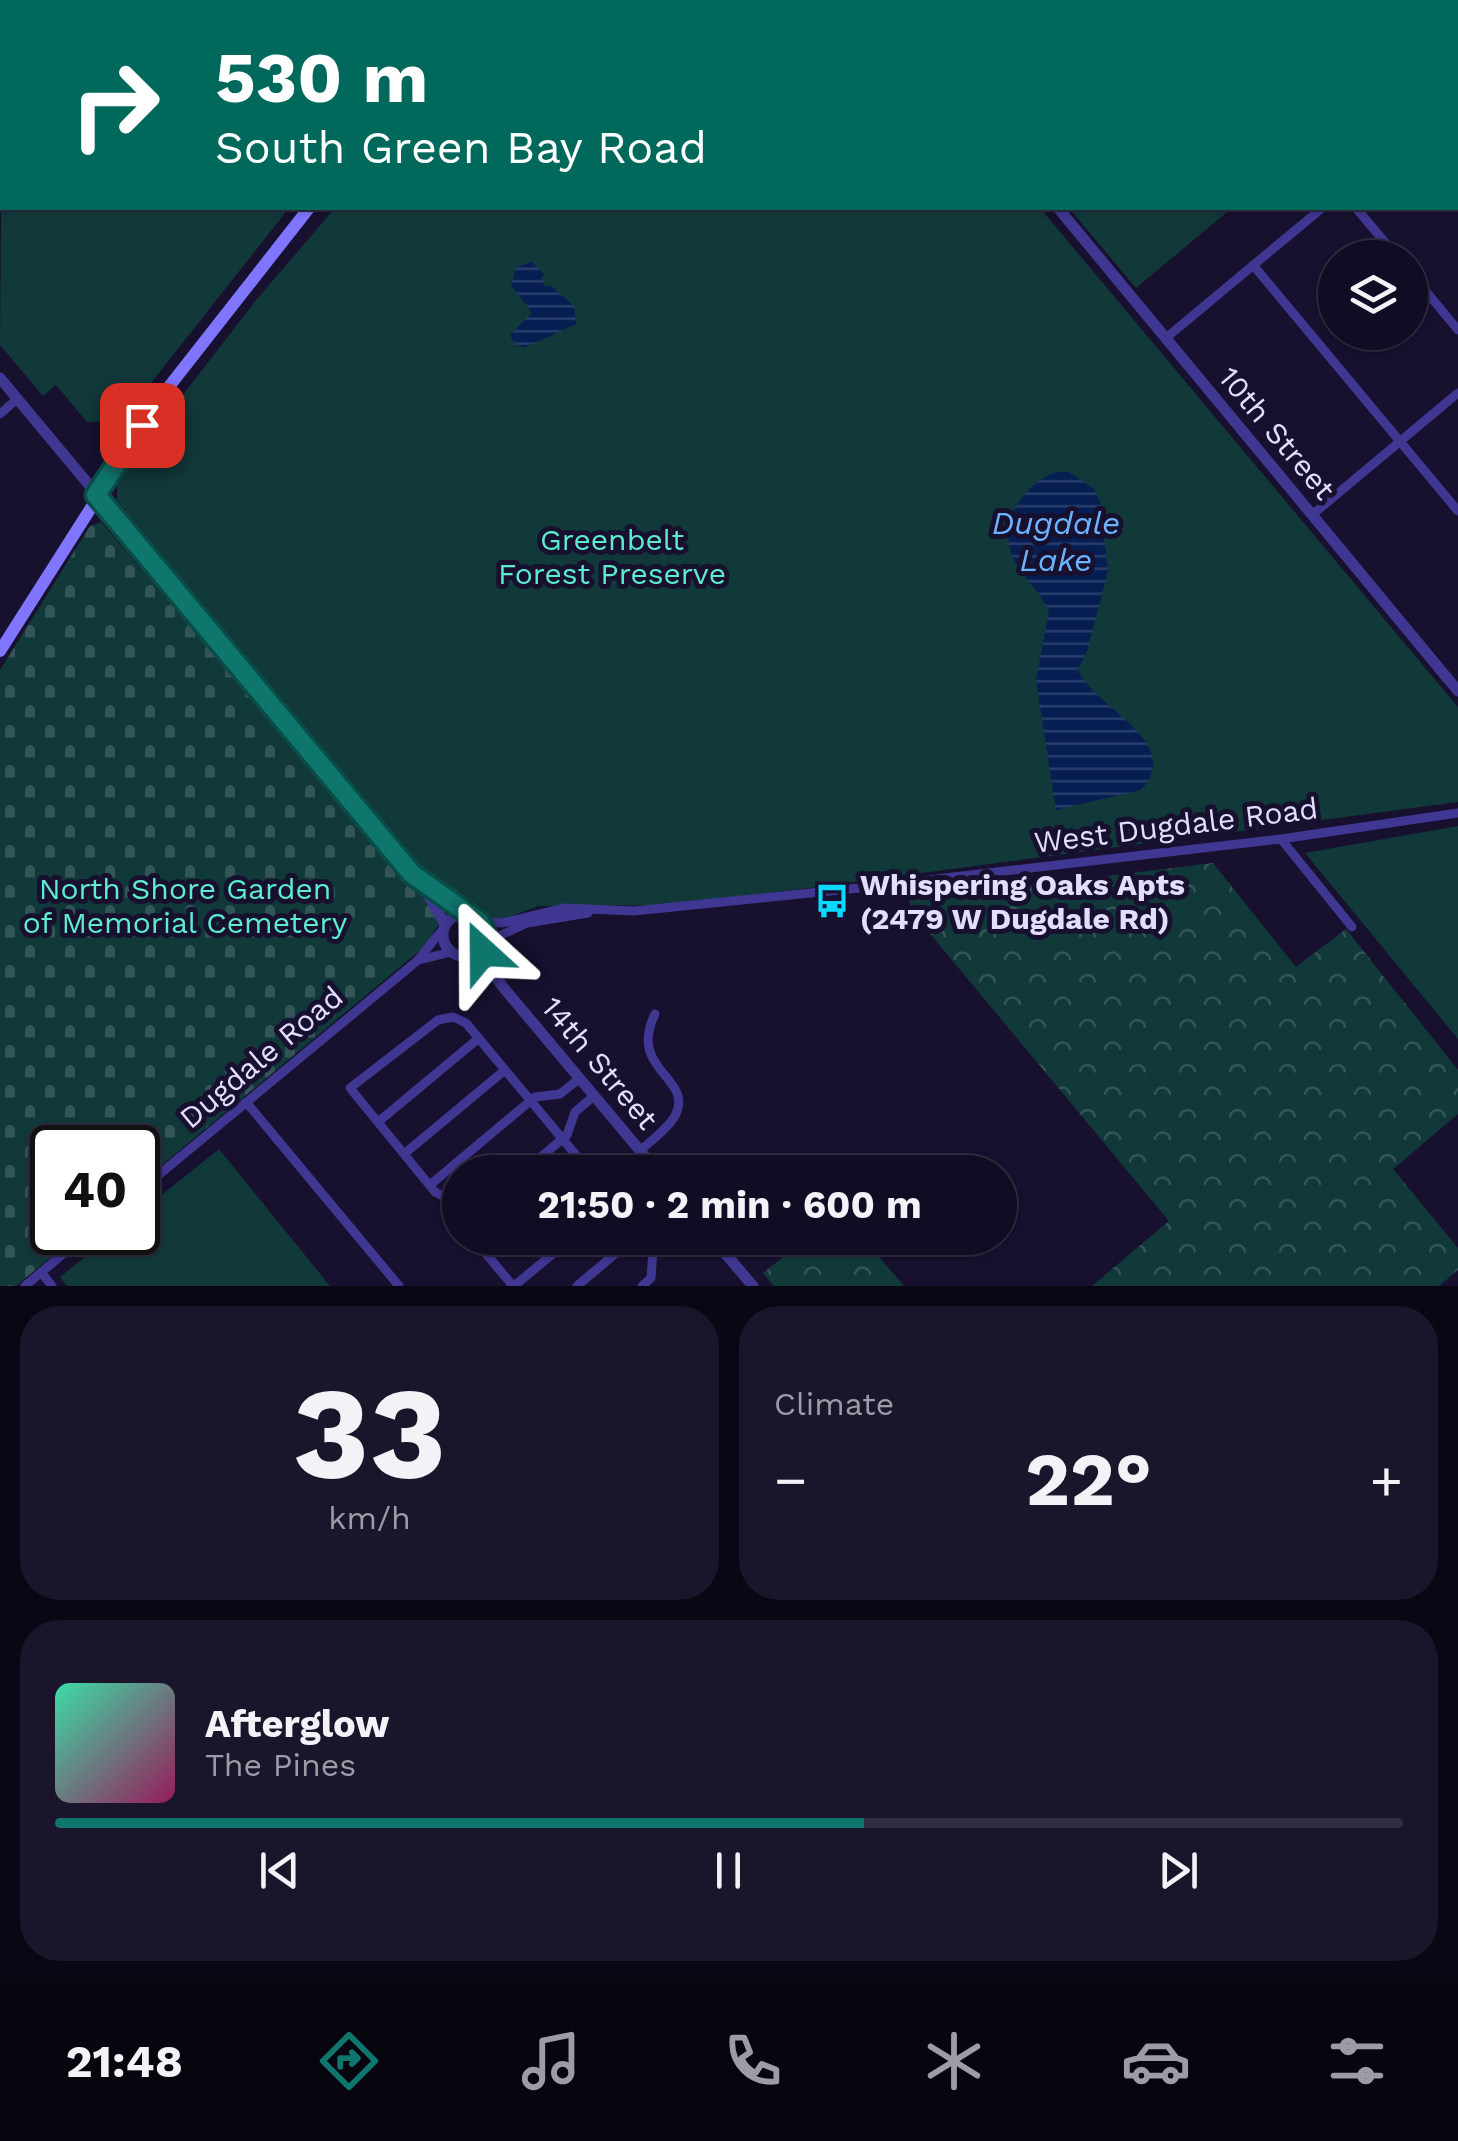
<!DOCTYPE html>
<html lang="en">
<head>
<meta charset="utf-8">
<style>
  :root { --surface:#110c23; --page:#1a152b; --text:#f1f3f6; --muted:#9c9ba6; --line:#302c41; --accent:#0f766e }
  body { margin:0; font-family:"Work Sans",sans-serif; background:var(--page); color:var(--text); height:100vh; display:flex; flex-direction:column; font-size:38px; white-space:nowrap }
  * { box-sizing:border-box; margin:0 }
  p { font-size:32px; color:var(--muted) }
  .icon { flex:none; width:55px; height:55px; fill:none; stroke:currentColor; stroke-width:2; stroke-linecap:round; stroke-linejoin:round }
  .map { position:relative; height:1286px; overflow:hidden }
  .sheet { display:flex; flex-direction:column; gap:20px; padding:20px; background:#090713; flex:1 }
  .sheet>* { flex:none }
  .banner { position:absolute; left:0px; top:0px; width:1460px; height:210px; box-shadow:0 2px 8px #0004,0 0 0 2px var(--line); background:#00695c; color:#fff; overflow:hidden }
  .fabs { position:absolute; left:1318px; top:240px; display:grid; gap:20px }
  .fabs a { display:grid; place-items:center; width:110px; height:110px; border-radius:50%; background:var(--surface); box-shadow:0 2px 8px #0004,0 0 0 2px var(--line); font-size:50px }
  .speed { position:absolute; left:30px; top:1125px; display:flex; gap:20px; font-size:50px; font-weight:700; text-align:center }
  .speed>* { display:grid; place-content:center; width:130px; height:130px; border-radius:50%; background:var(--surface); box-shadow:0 2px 8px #0004,0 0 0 2px var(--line); line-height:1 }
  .speed .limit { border:5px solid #111; border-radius:15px; background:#fff; color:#111 }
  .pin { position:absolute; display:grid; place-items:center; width:85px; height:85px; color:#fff; margin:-42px; border-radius:20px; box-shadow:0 5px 15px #0006 }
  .me { position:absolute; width:110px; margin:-55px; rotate:336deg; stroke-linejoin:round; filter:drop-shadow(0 0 8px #0008) }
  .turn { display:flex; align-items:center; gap:35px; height:210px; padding:0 50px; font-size:45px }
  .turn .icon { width:130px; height:130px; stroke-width:2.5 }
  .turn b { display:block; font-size:70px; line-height:85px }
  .big { font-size:75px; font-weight:700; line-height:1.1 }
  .sheet .tile { flex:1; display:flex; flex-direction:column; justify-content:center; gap:15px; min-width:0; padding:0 35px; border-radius:40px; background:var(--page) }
  .sheet .dial { align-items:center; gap:0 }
  .dial b { font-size:130px; line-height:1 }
  .song { display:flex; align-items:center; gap:30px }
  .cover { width:120px; height:120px; border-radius:15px; background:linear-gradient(135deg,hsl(160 70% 55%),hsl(330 70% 35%)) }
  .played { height:10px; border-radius:5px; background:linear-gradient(90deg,var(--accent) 60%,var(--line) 60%) }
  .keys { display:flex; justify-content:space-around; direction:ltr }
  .heat { display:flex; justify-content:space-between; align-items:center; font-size:55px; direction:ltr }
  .sheet .tiles { flex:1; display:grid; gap:20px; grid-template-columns:1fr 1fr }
  .tile:last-child { grid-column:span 2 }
  .trip { position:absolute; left:442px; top:1155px; width:575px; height:100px; border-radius:50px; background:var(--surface); box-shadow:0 2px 8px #0004,0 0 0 2px var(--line); font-weight:700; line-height:100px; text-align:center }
  .menu { display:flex; height:160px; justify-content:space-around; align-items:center; background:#07050e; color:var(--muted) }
  .menu .icon { width:70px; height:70px }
  .menu .selected { color:var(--accent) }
  .menu b { font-size:45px; color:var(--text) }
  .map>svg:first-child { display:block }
</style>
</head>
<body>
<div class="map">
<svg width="1458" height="1286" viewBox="0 0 1458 1286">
  <defs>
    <pattern id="forest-crowns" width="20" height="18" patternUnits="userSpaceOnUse" patternTransform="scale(2.5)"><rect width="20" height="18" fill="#12393a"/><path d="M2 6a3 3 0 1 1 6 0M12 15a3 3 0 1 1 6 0" fill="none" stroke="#345558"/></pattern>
    <pattern id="cemetery-stones" width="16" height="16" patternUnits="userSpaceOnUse" patternTransform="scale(2.5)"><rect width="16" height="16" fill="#12393a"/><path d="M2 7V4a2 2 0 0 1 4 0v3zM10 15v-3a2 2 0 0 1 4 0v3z" fill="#345558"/></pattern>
    <pattern id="water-rules" width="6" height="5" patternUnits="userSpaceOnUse" patternTransform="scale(2.5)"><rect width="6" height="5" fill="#061e52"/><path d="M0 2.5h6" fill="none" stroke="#2a3e6c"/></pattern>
  </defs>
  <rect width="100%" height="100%" fill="#17102f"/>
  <!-- forest -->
  <path fill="url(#forest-crowns)" d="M1213 863 1296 967 1346 929 1458 1070V1114L1393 1169 1458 1248V1270L1439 1286H1092L1169 1221 912 912 909 900Z
    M807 1238H863L904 1286H774L763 1273Z"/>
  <!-- cemetery -->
  <path fill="url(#cemetery-stones)" d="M101 522 399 872 432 904 439 924 424 947 138 1185V1148H52V1232L80 1233 16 1286H0V670L90 526Z"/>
  <!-- park -->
  <path fill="#12393a" d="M0 0H465L2 2V45Z
    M2 101V208H289L121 421 87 422 56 385 43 396 0 345Z
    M335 208H1040L1458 707V802L681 905 539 906 503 919 481 917 449 897 409 859 117 500V480L257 299Z
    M1069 208H1232L1136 288Z
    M1458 826V1039L1305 853Z
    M219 1149 330 1286H67L60 1277 115 1233 138 1232V1214Z"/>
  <!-- water -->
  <path fill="url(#water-rules)" d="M532 262 545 275 541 277 545 287 550 285 574 306 576 324 524 348 515 345 510 335 532 313 511 285 516 267Z
    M1056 472H1069L1094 489 1100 502 1108 571 1087 651 1078 670C1094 708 1186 742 1141 790L1056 810 1036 680 1049 612C1041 592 1024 579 1014 560 996 525 1023 484 1056 472Z"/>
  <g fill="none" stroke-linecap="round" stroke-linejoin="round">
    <!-- minor -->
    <path stroke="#3f3792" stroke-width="9" d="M1390 2 1393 0
      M1356 208 1398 258
      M1253 265 1458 511
      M1410 272 1458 330
      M1166 338 1322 208
      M0 414 17 399
      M1312 515 1458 393
      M1281 839 1352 927
      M481 921 502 923 564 908 634 911 859 888 1281 839 1458 813
      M484 943 527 923 588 913
      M419 960 451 952
      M246 1102 399 1286
      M378 1122 479 1038
      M640 1151C651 1140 667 1130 675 1116 695 1077 627 1071 655 1014
      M404 1154 505 1070
      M523 1172 567 1135 575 1112 594 1096
      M430 1185 535 1097 560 1094 580 1078
      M138 1192 417 961 443 929
      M460 1222 451 1200 435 1192 350 1088 438 1020 453 1017 466 1023 590 1172
      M473 1238 513 1286
      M487 1255 508 1238
      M41 1272 52 1286
      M25 1286 89 1232
      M514 1286 572 1238
      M577 1286 634 1238
      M642 1286 651 1278 653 1250 644 1238"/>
    <!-- tertiary -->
    <path stroke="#3f3792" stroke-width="11" d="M886 0 888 2
      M1058 208 1458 691
      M0 378 423 886 445 924
      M423 886 466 913
      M443 935a21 21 0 1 1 42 0a21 21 0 1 1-42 0Z
      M483 945 485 961 503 987 658 1172
      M712 1238 753 1286"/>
    <!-- secondary -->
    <path stroke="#8075ff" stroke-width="12" d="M484 2 486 0
      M0 651 164 393 309 208"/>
  </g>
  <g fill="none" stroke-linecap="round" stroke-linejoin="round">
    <!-- route casing -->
    <g stroke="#0a4d48" stroke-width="25">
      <path id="route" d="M142 425 96 495 412 874 480 922 485 932 483 952"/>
    </g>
    <!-- route -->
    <use href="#route" stroke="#0f766e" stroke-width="18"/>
  </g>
  <!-- icons -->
  <defs>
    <g id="bus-bare" transform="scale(2.7)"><path d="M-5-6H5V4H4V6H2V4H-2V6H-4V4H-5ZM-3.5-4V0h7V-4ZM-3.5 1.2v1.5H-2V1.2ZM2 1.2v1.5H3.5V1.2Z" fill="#0ad9ff" stroke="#17102f" stroke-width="2.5" paint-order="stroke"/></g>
  </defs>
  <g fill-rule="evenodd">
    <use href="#bus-bare" x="832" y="901"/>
  </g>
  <g text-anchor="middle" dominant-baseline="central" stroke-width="10" stroke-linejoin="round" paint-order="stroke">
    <!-- street labels -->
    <g font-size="30" fill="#e3deff" stroke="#17102f">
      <text transform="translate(1277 433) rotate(50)">10th Street</text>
      <text transform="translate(1176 825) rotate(-7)">West Dugdale Road</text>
      <text transform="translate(261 1057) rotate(-40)">Dugdale Road</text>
      <text transform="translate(600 1063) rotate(50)">14th Street</text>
    </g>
    <!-- park labels -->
    <g font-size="30" fill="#5decd0" stroke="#17102f">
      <text x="612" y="539">Greenbelt<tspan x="612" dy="34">Forest Preserve</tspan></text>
      <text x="185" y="888">North Shore Garden<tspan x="185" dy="34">of Memorial Cemetery</tspan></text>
    </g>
    <!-- poi labels -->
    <g font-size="30" font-weight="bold" fill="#e3deff" stroke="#17102f" text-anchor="start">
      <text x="860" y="884">Whispering Oaks Apts<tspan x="860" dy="34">(2479 W Dugdale Rd)</tspan></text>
    </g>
    <!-- water labels -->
    <g font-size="32" font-style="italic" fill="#6cb3ff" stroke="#17102f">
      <text x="1056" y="523">Dugdale<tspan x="1056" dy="37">Lake</tspan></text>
    </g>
  </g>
</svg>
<div class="fabs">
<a><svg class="icon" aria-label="layers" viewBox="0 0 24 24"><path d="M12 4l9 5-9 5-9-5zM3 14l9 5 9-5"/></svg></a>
</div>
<div class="speed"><div class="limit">40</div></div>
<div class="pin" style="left:142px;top:425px;background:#d93025"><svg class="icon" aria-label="arrive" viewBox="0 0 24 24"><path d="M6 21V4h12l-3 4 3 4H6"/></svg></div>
<svg class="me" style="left:483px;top:952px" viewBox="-20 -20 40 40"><path d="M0-17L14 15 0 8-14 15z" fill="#0f766e" stroke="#fff" stroke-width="4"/></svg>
<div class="trip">21:50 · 2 min · 600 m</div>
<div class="banner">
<div class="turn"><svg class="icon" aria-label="right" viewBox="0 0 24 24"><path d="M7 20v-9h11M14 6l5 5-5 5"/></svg><div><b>530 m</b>South Green Bay Road</div></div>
</div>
</div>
<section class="sheet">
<div class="tiles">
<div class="tile dial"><b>33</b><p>km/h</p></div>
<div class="tile"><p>Climate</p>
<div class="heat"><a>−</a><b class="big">22°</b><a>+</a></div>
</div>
<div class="tile">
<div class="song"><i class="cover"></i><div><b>Afterglow</b><p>The Pines</p></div></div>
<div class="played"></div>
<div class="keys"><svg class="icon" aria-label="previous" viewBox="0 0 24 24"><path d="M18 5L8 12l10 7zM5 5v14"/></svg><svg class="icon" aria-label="pause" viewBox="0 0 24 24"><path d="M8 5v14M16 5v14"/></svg><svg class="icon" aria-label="next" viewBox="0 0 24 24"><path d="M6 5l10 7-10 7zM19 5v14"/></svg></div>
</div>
</div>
</section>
<nav class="menu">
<b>21:48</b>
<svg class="icon selected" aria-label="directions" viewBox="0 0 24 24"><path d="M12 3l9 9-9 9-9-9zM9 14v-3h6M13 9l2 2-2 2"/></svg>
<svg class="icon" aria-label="music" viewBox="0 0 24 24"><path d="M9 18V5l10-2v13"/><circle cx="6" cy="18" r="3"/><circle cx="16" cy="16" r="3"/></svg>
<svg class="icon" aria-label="phone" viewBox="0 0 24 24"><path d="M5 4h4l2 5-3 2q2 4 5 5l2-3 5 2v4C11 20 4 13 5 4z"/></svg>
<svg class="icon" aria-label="climate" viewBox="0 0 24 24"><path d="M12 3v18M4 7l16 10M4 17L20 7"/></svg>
<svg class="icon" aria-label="car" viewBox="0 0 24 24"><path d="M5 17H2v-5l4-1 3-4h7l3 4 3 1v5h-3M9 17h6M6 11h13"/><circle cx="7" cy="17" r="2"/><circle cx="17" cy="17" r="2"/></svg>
<svg class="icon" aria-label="filters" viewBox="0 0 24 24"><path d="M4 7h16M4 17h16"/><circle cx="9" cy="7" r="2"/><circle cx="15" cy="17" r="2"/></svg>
</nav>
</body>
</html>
